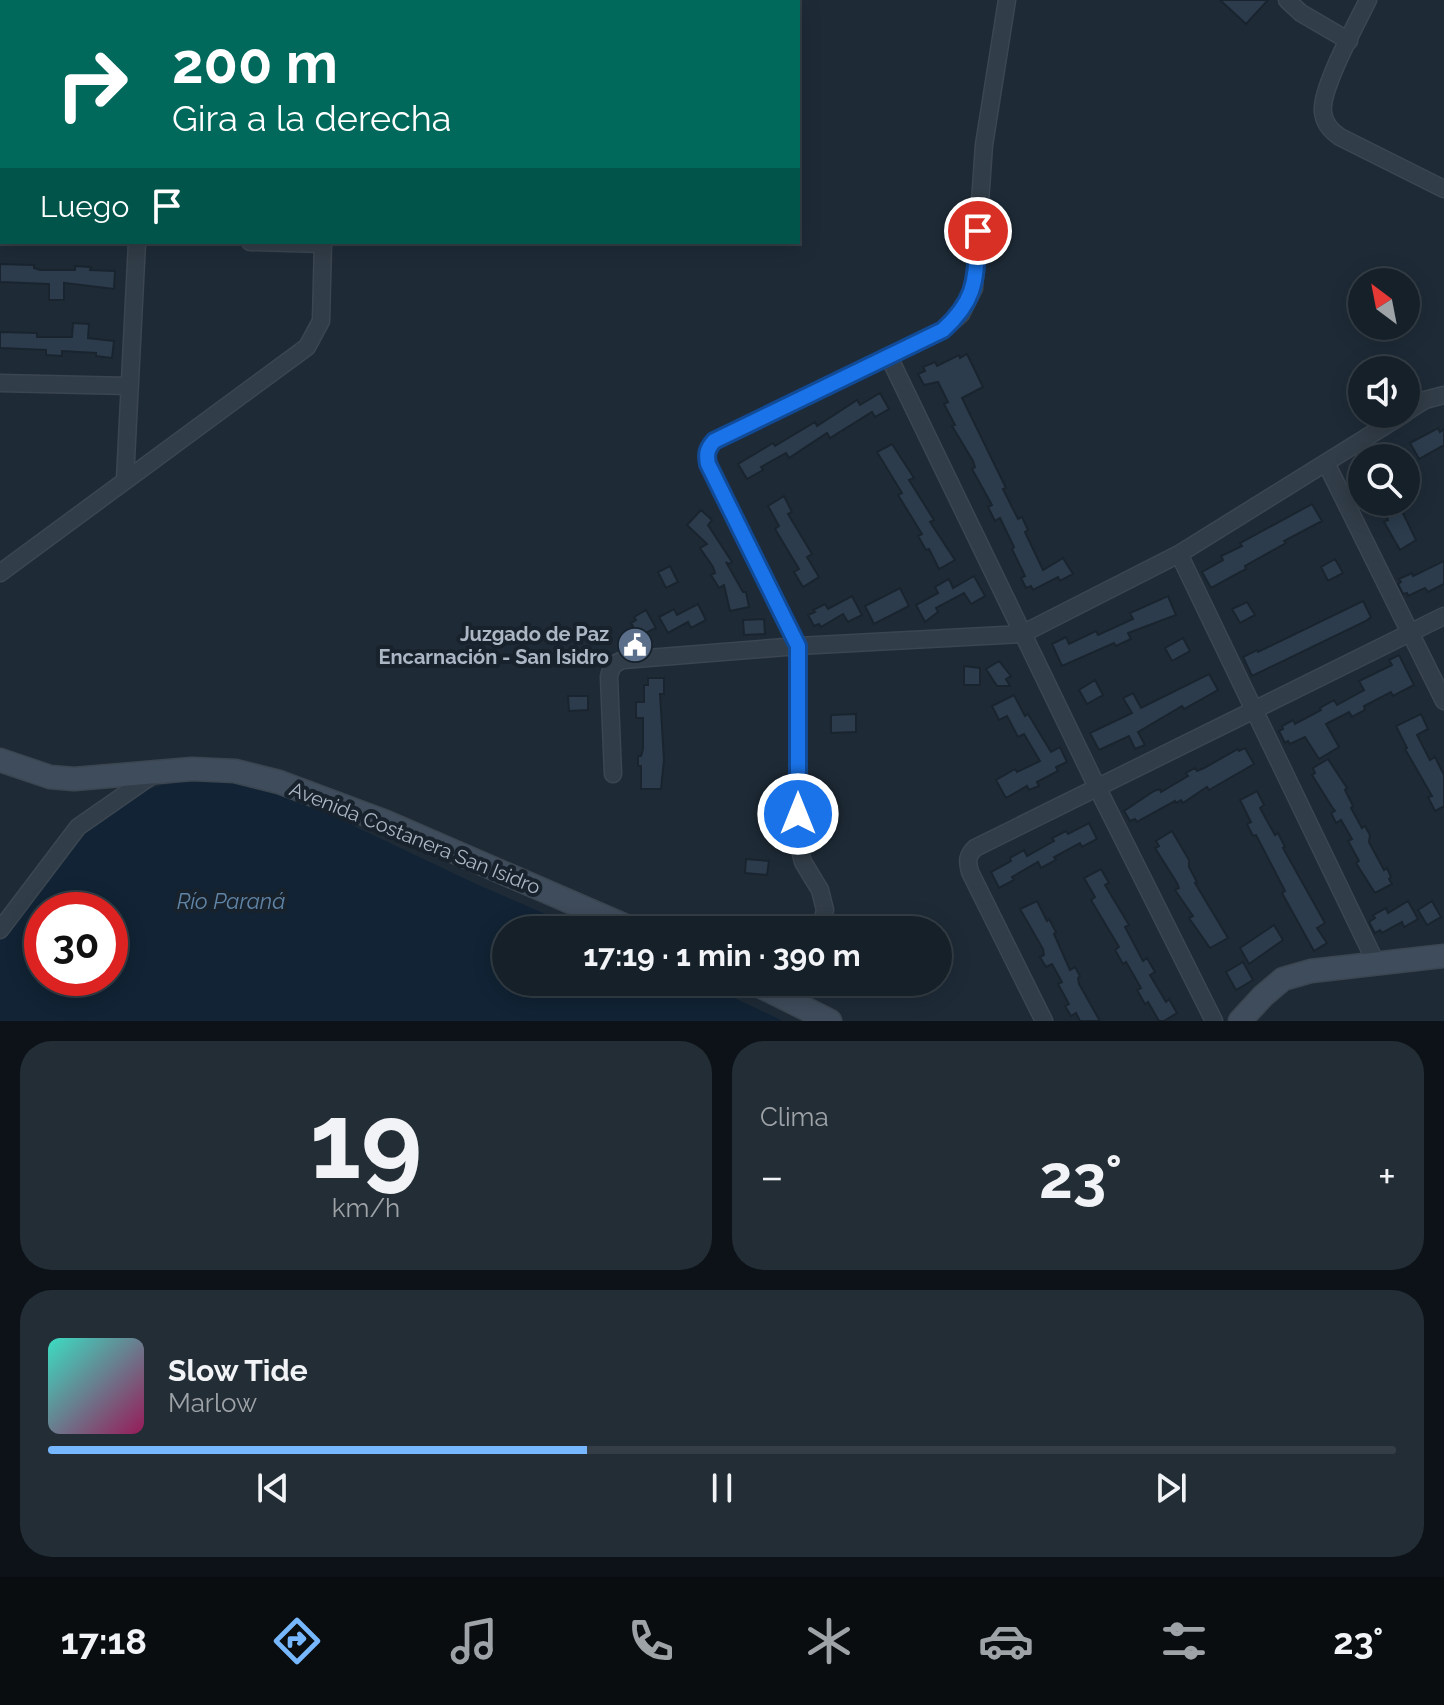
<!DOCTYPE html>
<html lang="es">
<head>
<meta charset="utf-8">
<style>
  :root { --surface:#162029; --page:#232d35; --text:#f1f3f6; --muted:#9ea3a8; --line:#353e46; --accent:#76b7ff }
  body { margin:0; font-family:Raleway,sans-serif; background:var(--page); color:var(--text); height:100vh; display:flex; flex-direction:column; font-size:30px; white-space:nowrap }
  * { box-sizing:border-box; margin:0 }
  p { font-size:26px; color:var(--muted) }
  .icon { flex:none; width:44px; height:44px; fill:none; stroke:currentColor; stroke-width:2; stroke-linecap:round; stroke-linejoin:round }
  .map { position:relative; height:1021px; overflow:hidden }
  .side { display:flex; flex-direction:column; gap:20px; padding:20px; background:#0c1217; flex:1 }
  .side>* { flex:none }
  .guide { position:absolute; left:0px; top:0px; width:800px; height:244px; box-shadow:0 4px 20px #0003,0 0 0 2px var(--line); background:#00695c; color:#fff; overflow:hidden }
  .needle { width:52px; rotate:328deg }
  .tools { position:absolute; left:1348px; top:268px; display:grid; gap:16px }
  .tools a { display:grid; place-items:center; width:72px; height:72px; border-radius:50%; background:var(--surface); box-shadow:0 4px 20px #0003,0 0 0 2px var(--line); font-size:40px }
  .speed { position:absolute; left:24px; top:892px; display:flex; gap:16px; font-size:40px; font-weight:700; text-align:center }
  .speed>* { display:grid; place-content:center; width:104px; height:104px; border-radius:50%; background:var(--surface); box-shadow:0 4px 20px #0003,0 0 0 2px var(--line); line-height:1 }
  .speed .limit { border:12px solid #d22; background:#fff; color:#111 }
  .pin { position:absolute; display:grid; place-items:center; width:68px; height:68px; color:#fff; margin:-34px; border:4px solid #fff; border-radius:50%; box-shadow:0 2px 8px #0007 }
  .me { position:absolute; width:88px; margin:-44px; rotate:0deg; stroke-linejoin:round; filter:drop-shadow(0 0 6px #0008) }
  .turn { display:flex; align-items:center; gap:28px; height:168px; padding:0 40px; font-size:36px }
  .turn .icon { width:104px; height:104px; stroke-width:2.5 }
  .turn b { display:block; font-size:56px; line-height:68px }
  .then { display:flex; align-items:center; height:76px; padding:0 40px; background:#0003; gap:16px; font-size:30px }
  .big { font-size:60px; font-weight:700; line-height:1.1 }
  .side .widget { flex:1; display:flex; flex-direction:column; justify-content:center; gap:12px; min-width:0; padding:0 28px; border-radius:32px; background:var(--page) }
  .side .dial { align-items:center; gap:0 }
  .dial b { font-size:104px; line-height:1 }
  .song { display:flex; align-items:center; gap:24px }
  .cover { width:96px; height:96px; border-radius:12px; background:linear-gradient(135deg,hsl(170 70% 55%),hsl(330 70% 35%)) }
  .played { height:8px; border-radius:4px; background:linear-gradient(90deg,var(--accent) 40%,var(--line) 40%) }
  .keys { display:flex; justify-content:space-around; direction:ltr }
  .heat { display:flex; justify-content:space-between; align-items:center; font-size:44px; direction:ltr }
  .side .tiles { flex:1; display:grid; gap:20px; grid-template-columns:1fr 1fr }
  .widget:last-child { grid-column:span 2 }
  .trip { position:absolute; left:492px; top:916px; width:460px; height:80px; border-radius:40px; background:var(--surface); box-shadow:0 4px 20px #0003,0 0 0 2px var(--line); font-weight:700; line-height:80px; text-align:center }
  .tabs { display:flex; height:128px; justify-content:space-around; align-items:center; background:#090d10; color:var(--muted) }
  .tabs .icon { width:56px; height:56px }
  .tabs .current { color:var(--accent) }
  .tabs b { font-size:36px; color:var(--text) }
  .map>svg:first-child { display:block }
</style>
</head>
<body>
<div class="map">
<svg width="1444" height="1021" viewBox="0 0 1444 1021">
  <rect width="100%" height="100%" fill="#1e2b37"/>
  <!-- water -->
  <path fill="#112335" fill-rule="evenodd" d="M212 778 276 789 474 883 582 930H506V982H701L783 1021H0V934L70 841 136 793 162 785ZM42 910H110V978H42Z"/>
  <!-- building -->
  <path fill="#2c3c4c" stroke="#19242e" stroke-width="2" d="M1220 0H1268L1246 24Z
    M0 264 34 265V268L40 270H75V266L91 267 90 270 115 271 114 289 64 283V300H49V284L0 282Z
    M73 323 89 324 88 338 114 341 112 358 96 356V353L62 351V356L46 355V350L0 348V332L37 333V337H72Z
    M967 354 983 387 962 398 1006 488 1003 489 1018 519 1022 517 1028 530 1025 532 1043 570 1063 558 1073 574 1060 581 1058 577 1033 590 1031 586 1026 588 1021 578 1025 576 1012 549 1014 547 1000 518 995 521 988 507 992 505 972 469 975 467 973 461 952 426 955 425 944 404 948 402 938 382 924 385 918 374 925 371 923 367 935 362 937 366 959 355 960 358Z
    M880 393 889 409 875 417 872 412 830 438 827 433 789 458 786 453 761 467 763 470 747 479 738 464 773 443 775 446 815 422 817 426 857 400 860 405Z
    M1438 428 1440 432 1444 429V445L1419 459 1410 443Z
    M892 444 914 478 909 480 934 520 930 522 955 560 939 569 929 549 926 550 918 536 922 534 898 495 902 493 877 452Z
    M1406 454 1420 480 1406 487Z
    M784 496 792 512 788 514 812 554 807 557 819 577 803 587 794 572 799 569 775 529 779 526 768 506Z
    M1312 504 1322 521 1284 541 1286 543 1245 566 1246 569 1211 588 1202 572 1223 560 1221 556 1242 546 1240 543Z
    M1400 507 1416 540 1400 550 1384 522 1388 520 1386 515Z
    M701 510 712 520 708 525 732 562 729 564 726 562 743 592H746L749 607 730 611 724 585 719 588 711 575 715 573 713 567 700 548 707 544 687 525Z
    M1335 559 1343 573 1328 581 1321 567Z
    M1444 561V584L1428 592 1425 588 1408 596 1407 593 1403 594 1398 584 1401 582 1399 579 1412 573 1413 576Z
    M670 566 678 582 666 588 658 572Z
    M974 576 985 596 971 604 964 593 936 608 938 612 925 622 916 605 938 593 935 587 949 579 953 588Z
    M900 588 909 606 874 624 865 606Z
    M852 596 862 615 848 622 843 614 821 627 819 624 814 626 808 615 815 612 813 610 825 604 828 609Z
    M1168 596 1176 615 1128 633 1131 639 1116 646 1114 643 1062 666 1052 644 1066 637 1069 644 1096 631 1098 635 1133 619 1130 613Z
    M1363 601 1371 617 1366 621 1252 676 1243 657 1257 650 1258 652Z
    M1247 602 1255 615 1240 623 1232 609Z
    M698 604 706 620 691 628 688 622 668 633 659 617 674 609 677 615Z
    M646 610 656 628 643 634 642 631 637 634 631 623 636 620 634 617Z
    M764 619 765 634 744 635 743 620Z
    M1183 638 1190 651 1172 661 1165 648Z
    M1399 655 1414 685 1393 696 1391 692 1364 706 1365 710 1352 717 1349 712 1326 724 1339 747 1319 759 1305 737 1290 744 1288 741 1285 743 1279 731 1283 729 1282 726 1293 720 1295 724 1321 710 1320 708 1334 700 1337 705 1364 690 1359 681 1392 665 1389 660Z
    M999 661 1011 676 1006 679 1010 686H997L986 669Z
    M964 666 980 668V685H964Z
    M1209 674 1218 690 1184 709 1182 706 1138 732 1145 745 1135 749 1129 736 1099 750 1090 733 1132 713 1123 698 1133 693 1141 708Z
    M648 678H664V694H660L664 760 661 789H641V766H638V756H641L643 749V718H636V702H644V685H648Z
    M1095 680 1103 695 1087 704 1079 690Z
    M1014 695 1025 716 1028 714 1051 752 1060 747 1067 762 1056 767 1058 771 1037 782 1039 786 1029 790 1027 786 1006 798 996 780 1015 769 1017 772 1040 761 1024 734 1018 737 1007 716 999 720 992 706Z
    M568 696H588V710L569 711Z
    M856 714V732L831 733V715Z
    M1421 714 1428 729 1417 735 1430 760 1435 757 1444 775V806L1435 811 1428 797 1432 796 1405 749 1407 748 1396 726Z
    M1245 748 1254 764 1209 790 1207 787 1183 803 1181 800 1176 803 1175 801 1137 822 1135 819 1130 821 1124 811 1154 791 1160 789 1161 792 1188 776 1186 773 1195 768 1197 771 1204 768 1238 749 1239 751Z
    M1328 759 1347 788 1345 790 1353 806 1351 808 1362 828 1365 826 1370 835 1369 842 1384 870 1387 868 1391 877 1389 879 1392 884 1375 893 1356 863 1359 861 1348 841 1352 839 1341 820 1336 823 1331 813 1335 811 1332 807 1312 775 1315 773 1313 768Z
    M1257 791 1264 805 1260 808 1275 835 1278 833 1285 847 1283 848 1325 923 1317 928 1327 943 1314 951 1282 893 1285 891 1256 835 1253 836 1247 824 1251 822 1240 800Z
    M1089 823 1097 839 1082 847 1080 843 1054 857 1056 860 1041 868 1038 862 1012 877 1014 880 999 888 991 872 1011 861 1010 858 1024 850 1027 856 1054 841 1052 838 1066 831 1068 834Z
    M1172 831 1189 860V867L1197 882 1195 883 1228 938 1210 948 1189 918 1193 916 1175 890 1179 888 1177 883 1155 848 1159 846 1156 841Z
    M746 859 769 861 767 875 745 873Z
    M1101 869 1109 883 1105 885 1129 925 1125 927 1143 961 1147 958 1155 972 1150 975 1166 1002 1169 999 1177 1013 1164 1021H1159L1148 1002 1145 1004 1137 990 1141 988 1126 962 1123 964 1115 950 1119 947 1091 900 1095 897 1084 878Z
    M1037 901 1047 921 1049 919 1056 932 1054 934 1070 970 1075 967 1080 976 1078 978 1079 984 1100 1021H1080L1076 1013 1071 1016 1065 1006 1069 1004 1058 984 1062 982 1052 964 1046 967 1040 957 1044 955 1043 949 1020 909Z
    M1408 901 1418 919 1404 927 1402 922 1382 933 1380 930 1375 933 1369 922 1375 918 1373 915 1386 908 1388 913Z
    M1432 901 1441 917 1427 925 1418 910Z
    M843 920 877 922V930H842Z
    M1274 925 1283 940 1249 964 1240 948Z
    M1243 962 1253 980 1236 990 1226 972Z"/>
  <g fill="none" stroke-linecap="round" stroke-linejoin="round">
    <!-- street casing -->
    <g stroke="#3b4651" stroke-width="19">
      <path id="street" d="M1287 0 1301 13 1349 41
        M1368 0C1357 23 1320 89 1323 112 1324 123 1331 131 1340 137L1444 189
        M147 2V0
        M333 2V0
        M0 234H2
        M250 242 323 244
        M889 357 1097 787 1214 1021
        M0 383 129 386
        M1406 412 1425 400 1444 395
        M1326 463 1444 701
        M125 480 137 242
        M1179 554 1377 965
        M0 573 307 347 321 321 323 242
        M613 774 609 677C611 667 614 663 623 660L798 646 1022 634 1179 554 1404 414
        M0 930 78 827 157 772
        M820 930 825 910 820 890 803 862 798 842V646L708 464C706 454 707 449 714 441L943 330 961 314 974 288 984 145 1007 0
        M1044 1021 970 872C967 861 967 856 975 848L1444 616"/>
    </g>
    <!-- secondary casing -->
    <g stroke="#3b4651" stroke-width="25">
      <path id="secondary" d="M0 760 50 777 74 779 192 769 235 771 279 782 386 822 635 930
        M752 982 830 1021
        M1240 1021 1263 996 1283 979 1311 971 1444 956"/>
    </g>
    <!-- street -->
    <use href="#street" stroke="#313d48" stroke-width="16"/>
    <!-- secondary -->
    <use href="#secondary" stroke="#3f4c5b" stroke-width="22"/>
  </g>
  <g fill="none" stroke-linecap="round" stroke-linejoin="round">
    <!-- route casing -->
    <g stroke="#114b97" stroke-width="20">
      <path id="route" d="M798 814V646L708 464C706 454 707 449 714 441L943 330C979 297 975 277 978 231"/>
    </g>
    <!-- route -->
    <use href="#route" stroke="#1a73e8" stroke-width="14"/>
  </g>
  <!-- icons -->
  <defs>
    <g id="civic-disc" transform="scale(1.8)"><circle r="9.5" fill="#5c6f8a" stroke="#17222c"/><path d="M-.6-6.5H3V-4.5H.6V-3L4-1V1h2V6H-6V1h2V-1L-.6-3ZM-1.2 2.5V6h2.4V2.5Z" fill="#fff"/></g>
  </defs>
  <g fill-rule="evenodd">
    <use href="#civic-disc" x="635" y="645"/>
  </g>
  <g text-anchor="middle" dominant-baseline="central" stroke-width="8" stroke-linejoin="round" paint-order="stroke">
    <!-- poi labels -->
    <g font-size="20" font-weight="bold" fill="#abb7c5" stroke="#17222c" text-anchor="end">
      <text x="609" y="634">Juzgado de Paz<tspan x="609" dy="23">Encarnación - San Isidro</tspan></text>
    </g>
    <!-- street labels -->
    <g font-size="20" fill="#abb7c5" stroke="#17222c">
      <text transform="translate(415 838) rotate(22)">Avenida Costanera San Isidro</text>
    </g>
    <!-- water labels -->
    <g font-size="22" font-style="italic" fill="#6185a7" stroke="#17222c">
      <text x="231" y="901">Río Paraná</text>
    </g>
  </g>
</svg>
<div class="tools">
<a><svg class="needle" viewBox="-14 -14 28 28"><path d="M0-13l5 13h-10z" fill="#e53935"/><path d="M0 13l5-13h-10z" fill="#9ea3a8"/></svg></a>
<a><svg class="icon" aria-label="sound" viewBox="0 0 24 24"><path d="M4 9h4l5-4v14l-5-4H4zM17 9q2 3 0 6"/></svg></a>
<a><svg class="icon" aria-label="search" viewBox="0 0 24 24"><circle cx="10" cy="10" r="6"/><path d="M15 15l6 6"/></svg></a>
</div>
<div class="speed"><div class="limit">30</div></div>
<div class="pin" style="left:978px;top:231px;background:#d93025"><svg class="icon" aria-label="arrive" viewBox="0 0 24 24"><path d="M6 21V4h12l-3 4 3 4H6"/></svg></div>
<svg class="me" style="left:798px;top:814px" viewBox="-20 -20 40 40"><circle r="17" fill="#1a73e8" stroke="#fff" stroke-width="3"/><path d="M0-11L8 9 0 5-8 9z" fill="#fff"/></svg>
<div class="trip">17:19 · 1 min · 390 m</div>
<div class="guide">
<div class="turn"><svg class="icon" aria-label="right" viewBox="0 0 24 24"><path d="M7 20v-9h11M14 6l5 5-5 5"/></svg><div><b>200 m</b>Gira a la derecha</div></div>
<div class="then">Luego<svg class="icon" aria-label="arrive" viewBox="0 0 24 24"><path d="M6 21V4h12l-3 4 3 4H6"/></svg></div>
</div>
</div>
<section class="side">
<div class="tiles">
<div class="widget dial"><b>19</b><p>km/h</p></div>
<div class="widget"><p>Clima</p>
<div class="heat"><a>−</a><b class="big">23°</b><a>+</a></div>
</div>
<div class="widget">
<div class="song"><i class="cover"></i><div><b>Slow Tide</b><p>Marlow</p></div></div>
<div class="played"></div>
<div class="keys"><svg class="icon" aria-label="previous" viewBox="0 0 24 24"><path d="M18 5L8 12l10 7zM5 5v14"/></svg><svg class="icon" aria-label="pause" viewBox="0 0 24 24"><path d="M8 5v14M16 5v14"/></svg><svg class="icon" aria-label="next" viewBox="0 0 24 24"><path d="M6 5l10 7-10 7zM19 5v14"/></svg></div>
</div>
</div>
</section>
<nav class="tabs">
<b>17:18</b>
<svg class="icon current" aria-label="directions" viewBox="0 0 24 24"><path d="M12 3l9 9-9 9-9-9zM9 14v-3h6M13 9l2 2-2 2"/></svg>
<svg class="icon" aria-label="music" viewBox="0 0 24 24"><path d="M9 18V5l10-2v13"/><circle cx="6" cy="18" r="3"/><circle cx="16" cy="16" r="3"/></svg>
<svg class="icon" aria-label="phone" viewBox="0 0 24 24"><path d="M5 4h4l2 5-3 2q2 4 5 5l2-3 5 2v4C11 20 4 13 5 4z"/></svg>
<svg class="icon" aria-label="climate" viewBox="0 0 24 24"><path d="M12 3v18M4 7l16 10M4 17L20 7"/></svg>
<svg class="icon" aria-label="car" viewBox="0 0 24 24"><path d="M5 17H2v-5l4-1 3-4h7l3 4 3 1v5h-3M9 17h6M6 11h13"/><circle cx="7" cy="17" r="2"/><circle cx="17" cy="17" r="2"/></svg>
<svg class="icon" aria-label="filters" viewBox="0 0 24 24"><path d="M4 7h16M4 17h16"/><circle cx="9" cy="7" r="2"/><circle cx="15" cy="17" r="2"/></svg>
<b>23°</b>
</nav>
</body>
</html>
